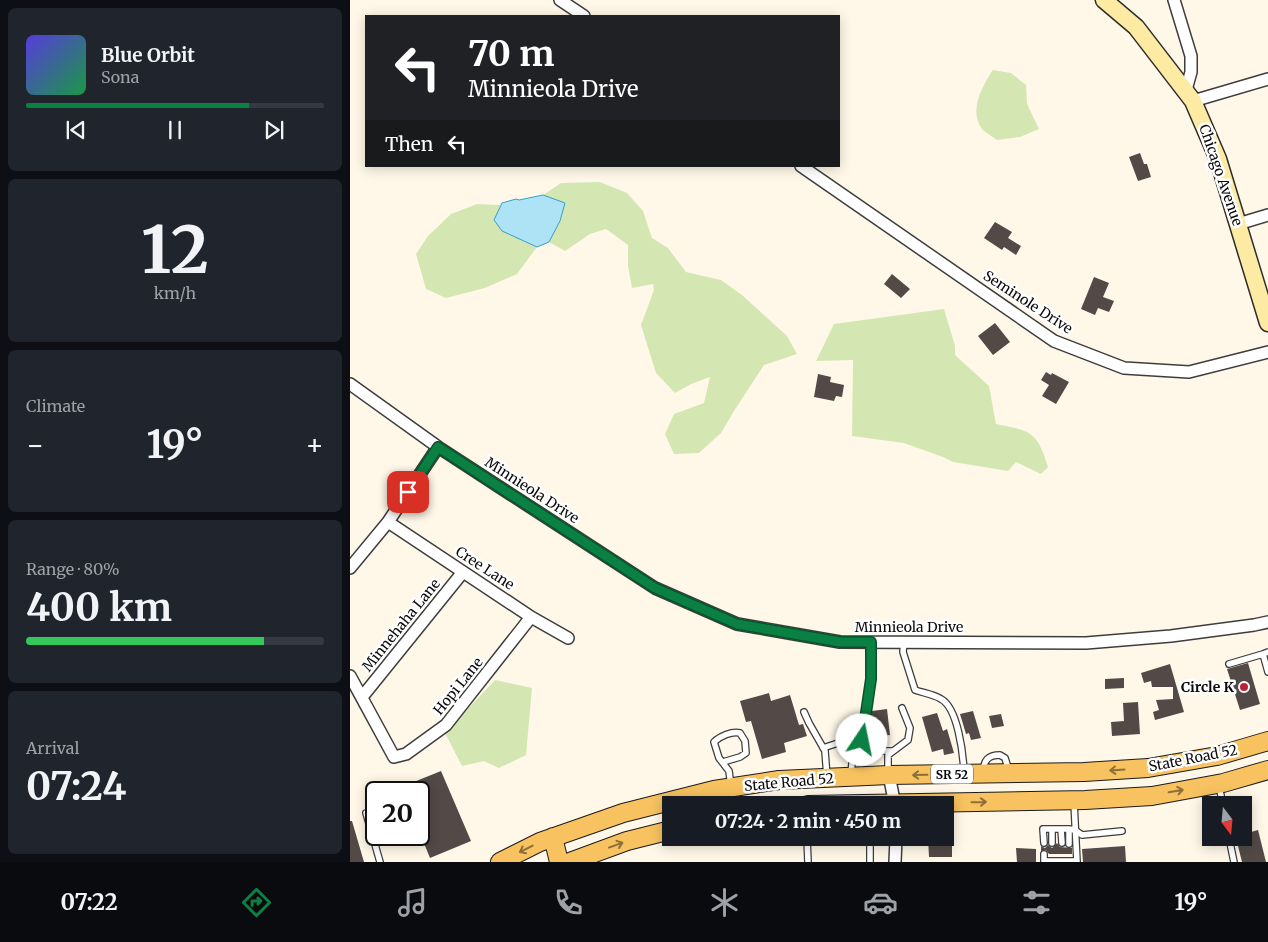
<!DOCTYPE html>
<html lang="en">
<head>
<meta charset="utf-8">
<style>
  :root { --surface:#171b24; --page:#20242c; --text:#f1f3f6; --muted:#9ea1a6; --line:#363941; --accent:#0b8043 }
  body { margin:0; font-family:Merriweather,serif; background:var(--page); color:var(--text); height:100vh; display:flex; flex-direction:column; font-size:19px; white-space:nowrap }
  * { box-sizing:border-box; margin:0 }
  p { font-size:16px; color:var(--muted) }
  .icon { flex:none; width:28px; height:28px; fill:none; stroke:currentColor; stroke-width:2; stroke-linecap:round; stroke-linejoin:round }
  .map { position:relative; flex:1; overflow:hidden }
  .panel { display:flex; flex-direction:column; gap:8px; padding:8px; background:#0d0f14; width:350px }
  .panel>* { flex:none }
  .top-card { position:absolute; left:15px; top:15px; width:475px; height:152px; border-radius:0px; box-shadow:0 2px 12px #0003; background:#202124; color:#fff; overflow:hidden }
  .needle { width:32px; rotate:164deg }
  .controls { position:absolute; left:852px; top:796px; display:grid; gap:10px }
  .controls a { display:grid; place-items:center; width:50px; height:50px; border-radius:0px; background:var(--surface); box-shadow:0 2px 12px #0003; font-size:25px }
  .speed { position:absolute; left:15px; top:781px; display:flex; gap:10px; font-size:25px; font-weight:700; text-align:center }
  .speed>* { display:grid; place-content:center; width:65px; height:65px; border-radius:50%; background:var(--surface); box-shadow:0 2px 12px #0003; line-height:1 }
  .speed .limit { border:2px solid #111; border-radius:8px; background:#fff; color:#111 }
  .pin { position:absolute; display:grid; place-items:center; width:42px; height:42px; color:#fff; margin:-21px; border-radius:10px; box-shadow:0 2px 8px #0006 }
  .me { position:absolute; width:55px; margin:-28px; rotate:11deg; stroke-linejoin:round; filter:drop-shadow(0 0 4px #0008) }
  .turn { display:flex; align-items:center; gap:18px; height:105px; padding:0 20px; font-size:22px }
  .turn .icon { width:65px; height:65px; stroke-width:2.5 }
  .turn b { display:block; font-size:35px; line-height:42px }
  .then { display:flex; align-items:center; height:48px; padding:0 20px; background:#0003; gap:10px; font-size:19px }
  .big { font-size:38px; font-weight:700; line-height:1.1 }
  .panel .card { flex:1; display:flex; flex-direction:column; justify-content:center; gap:8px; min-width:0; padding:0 18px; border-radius:8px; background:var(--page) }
  .panel .dial { align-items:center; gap:0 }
  .dial b { font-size:65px; line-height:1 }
  .song { display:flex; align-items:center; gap:15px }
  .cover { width:60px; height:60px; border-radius:8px; background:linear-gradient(135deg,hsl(250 70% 55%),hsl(140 70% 35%)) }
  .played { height:5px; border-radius:2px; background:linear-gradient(90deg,var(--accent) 75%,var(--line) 75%) }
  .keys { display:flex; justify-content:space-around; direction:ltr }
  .heat { display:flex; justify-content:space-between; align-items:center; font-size:28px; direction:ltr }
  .charge { height:8px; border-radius:4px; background:linear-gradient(90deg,#34c759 80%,var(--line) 0) }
  .trip { position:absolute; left:312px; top:796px; width:292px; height:50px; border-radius:0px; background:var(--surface); box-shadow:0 2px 12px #0003; font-weight:700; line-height:50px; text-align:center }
  .dock { display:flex; height:80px; justify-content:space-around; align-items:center; background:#090b0e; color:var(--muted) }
  .dock .icon { width:35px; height:35px }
  .dock .selected { color:var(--accent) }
  .dock b { font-size:22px; color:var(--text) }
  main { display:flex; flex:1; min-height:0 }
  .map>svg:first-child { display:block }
</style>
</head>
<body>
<main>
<section class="panel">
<div class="card">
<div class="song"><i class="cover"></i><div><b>Blue Orbit</b><p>Sona</p></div></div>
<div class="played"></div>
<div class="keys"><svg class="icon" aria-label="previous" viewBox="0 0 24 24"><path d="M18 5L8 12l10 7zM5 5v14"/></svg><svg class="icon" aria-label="pause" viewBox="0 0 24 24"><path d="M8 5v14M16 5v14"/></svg><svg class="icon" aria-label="next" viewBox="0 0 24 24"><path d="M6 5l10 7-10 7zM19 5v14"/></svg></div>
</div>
<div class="card dial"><b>12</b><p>km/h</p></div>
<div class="card"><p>Climate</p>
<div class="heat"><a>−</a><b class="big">19°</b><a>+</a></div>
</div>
<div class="card"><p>Range · 80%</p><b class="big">400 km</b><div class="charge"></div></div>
<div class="card"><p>Arrival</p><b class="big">07:24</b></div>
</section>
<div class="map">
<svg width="918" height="862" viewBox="0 0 918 862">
  <rect width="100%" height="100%" fill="#fff8e8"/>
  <!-- green -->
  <path fill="#d4e7b3" d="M643 70 661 73 676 85 677 104 689 129 670 137 647 140C643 137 638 134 634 131 617 113 632 86 643 70Z
    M250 182 277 193 293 211 302 238 318 248 336 272 371 280 392 295 437 336 447 354 414 365 384 411 371 433 349 453 324 454 315 434 324 414 354 403 360 377 341 384 325 393 306 373 291 325 304 290 303 284 282 288 278 266V245L256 229 240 234 215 251 199 242 210 221 193 195 211 183Z
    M127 204 151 205 145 220 152 230 187 247 167 274 135 288 96 298 76 289 66 254 78 236 101 214Z
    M594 309 605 346V355L639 386 646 424C681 431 687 431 698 467L691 474 666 462 658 471 603 462 593 457 554 443 502 436 503 360 466 361 484 324Z
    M145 680 182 688 176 755 149 768 134 761 112 766 95 733Z"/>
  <!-- water -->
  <path fill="#aee2f5" stroke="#369fcb" d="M193 195 215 203 210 221 199 242 187 247 152 231 144 220 152 203 166 199 169 200Z"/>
  <!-- building -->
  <path fill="#534a47" d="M790 153 794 164H797L801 177 788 181 779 157Z
    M645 222 662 232 658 238 671 246 666 255 654 247 652 250 634 238Z
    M542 274 560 289 551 298 534 284Z
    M744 277 759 283 753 297 764 301 759 312 748 308 745 315 731 309Z
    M645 323 660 342 643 355 628 336Z
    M696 372 701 375 702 373 719 382 706 404 692 396 699 385 691 380Z
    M468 374 481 377 480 382 494 385 492 397 486 396 484 401 464 397Z
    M898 663 910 704 890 710 877 669Z
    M820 664 834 712 805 720 803 712 809 710 806 700 823 699V687H802L801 681 794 683 791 673Z
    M774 678V688L755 689V679Z
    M419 693 421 701 440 695 449 725 453 724 457 736 434 743 436 752 412 759 401 721 396 722 390 701Z
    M788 702 790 734 762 736 761 722 774 721 773 703Z
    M537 709 540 735 522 737 520 721 522 711Z
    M623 711 631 738 621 740 619 733 616 734 610 714Z
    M587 713 593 731 597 729 604 753 594 755 593 749 582 752 572 717Z
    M651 714 654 726 642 728 639 716Z
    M91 771 121 841 80 858 69 831V792H39Z
    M0 821H2L14 862H0Z
    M908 830 916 862H892L886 838H894V834Z
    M578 838H602V857H579Z
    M707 843 710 847 722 848V854H699L696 850 691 851V846L695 848 698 845 702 848Z
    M775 846 776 862H733L732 849Z
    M666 848 686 849V862H667Z"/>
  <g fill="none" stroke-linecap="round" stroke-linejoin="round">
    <!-- lane casing -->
    <g stroke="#3d3d3d" stroke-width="8">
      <path id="lane" d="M554 642 553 652 565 690C573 693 583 694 591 699 608 708 613 754 614 771
        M918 652 913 654 918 672
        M879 664 913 654
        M454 712 459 723 475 751 477 777
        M473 748 488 743 500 745 509 751H542
        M373 762 390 757 396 753 395 741 390 733C382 731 370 736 364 742L369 758 379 771 381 786
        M633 772C634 760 638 755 650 755L655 758 659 771
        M538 773V755L558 740 560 728 552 708
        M501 775 502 763 509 751 515 725 521 679V642
        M869 786 873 805
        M724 802 727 862
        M16 813 30 862
        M702 829V843
        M711 829 712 843
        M719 829V844
        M457 838 458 862
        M879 838 884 862
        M694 843 693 829H719L725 830 732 835 772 831
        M694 854V861H727
        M520 862V838"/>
    </g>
    <!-- street casing -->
    <g stroke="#3d3d3d" stroke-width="14">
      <path id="street" d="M210 0 234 16
        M824 0 841 56V72L836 90
        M843 101 918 79
        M451 166 704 341 774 368 839 372 918 352
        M888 224 918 215
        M0 384 88 447 305 588 387 624 490 642 736 643 821 636 904 625 918 622
        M38 522 181 617 218 638
        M0 568 38 522 88 447
        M0 676 44 757 56 754 96 725 181 617
        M12 697 113 572
        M539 775 545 805
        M545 862 546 838"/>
    </g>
    <!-- secondary casing -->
    <g stroke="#2c2c2c" stroke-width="19">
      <path id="secondary" d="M754 0 786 27 843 101 868 159 918 323"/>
    </g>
    <!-- primary casing -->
    <g stroke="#1b1b1b" stroke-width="20">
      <path id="primary" d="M458 805 735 800 802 796 873 783 918 770
        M203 837 209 862
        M150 862 190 842 273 813 364 790 429 780 539 775 734 772 798 768 867 756 918 741
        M220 862 277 841 321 830"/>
    </g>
    <!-- lane -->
    <use href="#lane" stroke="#fff" stroke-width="5.5"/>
    <!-- street -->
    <use href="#street" stroke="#fff" stroke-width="11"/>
    <!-- secondary -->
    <use href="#secondary" stroke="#feeba3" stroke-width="16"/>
    <!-- primary -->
    <use href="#primary" stroke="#f7c25f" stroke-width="18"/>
  </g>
  <!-- one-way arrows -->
  <defs><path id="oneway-shaft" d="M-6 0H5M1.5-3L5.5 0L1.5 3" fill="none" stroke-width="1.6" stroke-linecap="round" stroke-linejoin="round" transform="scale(1.25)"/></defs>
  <g stroke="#8c6f39">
    <use href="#oneway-shaft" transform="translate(767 770) rotate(176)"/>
    <use href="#oneway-shaft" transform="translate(570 775) rotate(179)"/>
    <use href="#oneway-shaft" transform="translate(826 791) rotate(-10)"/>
    <use href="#oneway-shaft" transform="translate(629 802) rotate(-1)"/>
    <use href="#oneway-shaft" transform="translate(266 845) rotate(-20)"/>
    <use href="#oneway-shaft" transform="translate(176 849) rotate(153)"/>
  </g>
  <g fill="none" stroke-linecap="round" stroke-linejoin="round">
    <!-- route casing -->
    <g stroke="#07532c" stroke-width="12">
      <path id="route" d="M58 492 88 447 305 588 387 624 490 642H521V679L512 740"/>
    </g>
    <!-- route -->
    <use href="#route" stroke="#0b8043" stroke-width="9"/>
  </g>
  <!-- markers -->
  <circle fill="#b7253b" stroke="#fff" stroke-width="2" cx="894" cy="687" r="5"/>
  <g text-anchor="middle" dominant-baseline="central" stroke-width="5" stroke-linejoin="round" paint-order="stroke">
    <!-- shield labels -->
    <rect fill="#fff" stroke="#545454" stroke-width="1" x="581" y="764.5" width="42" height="19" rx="4"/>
    <g font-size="12" font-weight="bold" fill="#0a0a0a">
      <text x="602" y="774">SR 52</text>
    </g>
    <!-- street labels -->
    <g font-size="14" fill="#0a0a0a" stroke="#fff">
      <text transform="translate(871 175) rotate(71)">Chicago Avenue</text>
      <text transform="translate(678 302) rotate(33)">Seminole Drive</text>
      <text transform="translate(182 490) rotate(33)">Minnieola Drive</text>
      <text transform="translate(135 568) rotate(33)">Cree Lane</text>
      <text transform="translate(51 625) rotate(-51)">Minnehaha Lane</text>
      <text x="559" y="627">Minnieola Drive</text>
      <text transform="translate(108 686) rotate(-51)">Hopi Lane</text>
      <text transform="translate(843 758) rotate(-11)">State Road 52</text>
      <text transform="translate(439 782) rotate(-5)">State Road 52</text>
    </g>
    <!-- poi labels -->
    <g font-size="14" font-weight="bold" fill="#0a0a0a" stroke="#fff" text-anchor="end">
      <text x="884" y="687">Circle K</text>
    </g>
  </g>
</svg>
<div class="controls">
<a><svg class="needle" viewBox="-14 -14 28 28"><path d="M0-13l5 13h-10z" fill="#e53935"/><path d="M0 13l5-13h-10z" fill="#9ea1a6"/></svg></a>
</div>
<div class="speed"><div class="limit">20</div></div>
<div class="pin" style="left:58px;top:492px;background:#d93025"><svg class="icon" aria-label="arrive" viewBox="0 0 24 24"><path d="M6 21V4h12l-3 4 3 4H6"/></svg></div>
<svg class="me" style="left:512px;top:740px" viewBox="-20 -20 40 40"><circle r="19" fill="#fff"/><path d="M0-13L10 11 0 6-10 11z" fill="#0b8043"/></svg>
<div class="trip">07:24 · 2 min · 450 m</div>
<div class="top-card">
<div class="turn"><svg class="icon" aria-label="left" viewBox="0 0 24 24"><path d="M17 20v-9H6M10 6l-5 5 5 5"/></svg><div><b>70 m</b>Minnieola Drive</div></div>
<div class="then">Then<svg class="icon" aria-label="left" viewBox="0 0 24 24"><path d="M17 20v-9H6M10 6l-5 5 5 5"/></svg></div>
</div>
</div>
</main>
<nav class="dock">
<b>07:22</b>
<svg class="icon selected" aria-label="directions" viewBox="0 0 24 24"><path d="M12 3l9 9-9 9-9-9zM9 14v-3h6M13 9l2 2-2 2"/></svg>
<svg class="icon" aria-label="music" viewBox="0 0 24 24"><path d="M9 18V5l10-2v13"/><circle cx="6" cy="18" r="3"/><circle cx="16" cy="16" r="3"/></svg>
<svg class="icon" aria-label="phone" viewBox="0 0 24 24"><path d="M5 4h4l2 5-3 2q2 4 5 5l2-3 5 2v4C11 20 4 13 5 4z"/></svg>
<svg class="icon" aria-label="climate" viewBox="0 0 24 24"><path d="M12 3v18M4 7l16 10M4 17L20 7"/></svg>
<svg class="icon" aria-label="car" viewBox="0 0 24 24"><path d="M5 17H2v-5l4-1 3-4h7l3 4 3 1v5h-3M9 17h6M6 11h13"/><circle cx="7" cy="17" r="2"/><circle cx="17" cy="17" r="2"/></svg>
<svg class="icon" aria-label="filters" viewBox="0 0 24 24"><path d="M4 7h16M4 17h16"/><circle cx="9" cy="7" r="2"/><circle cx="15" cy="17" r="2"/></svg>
<b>19°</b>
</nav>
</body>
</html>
